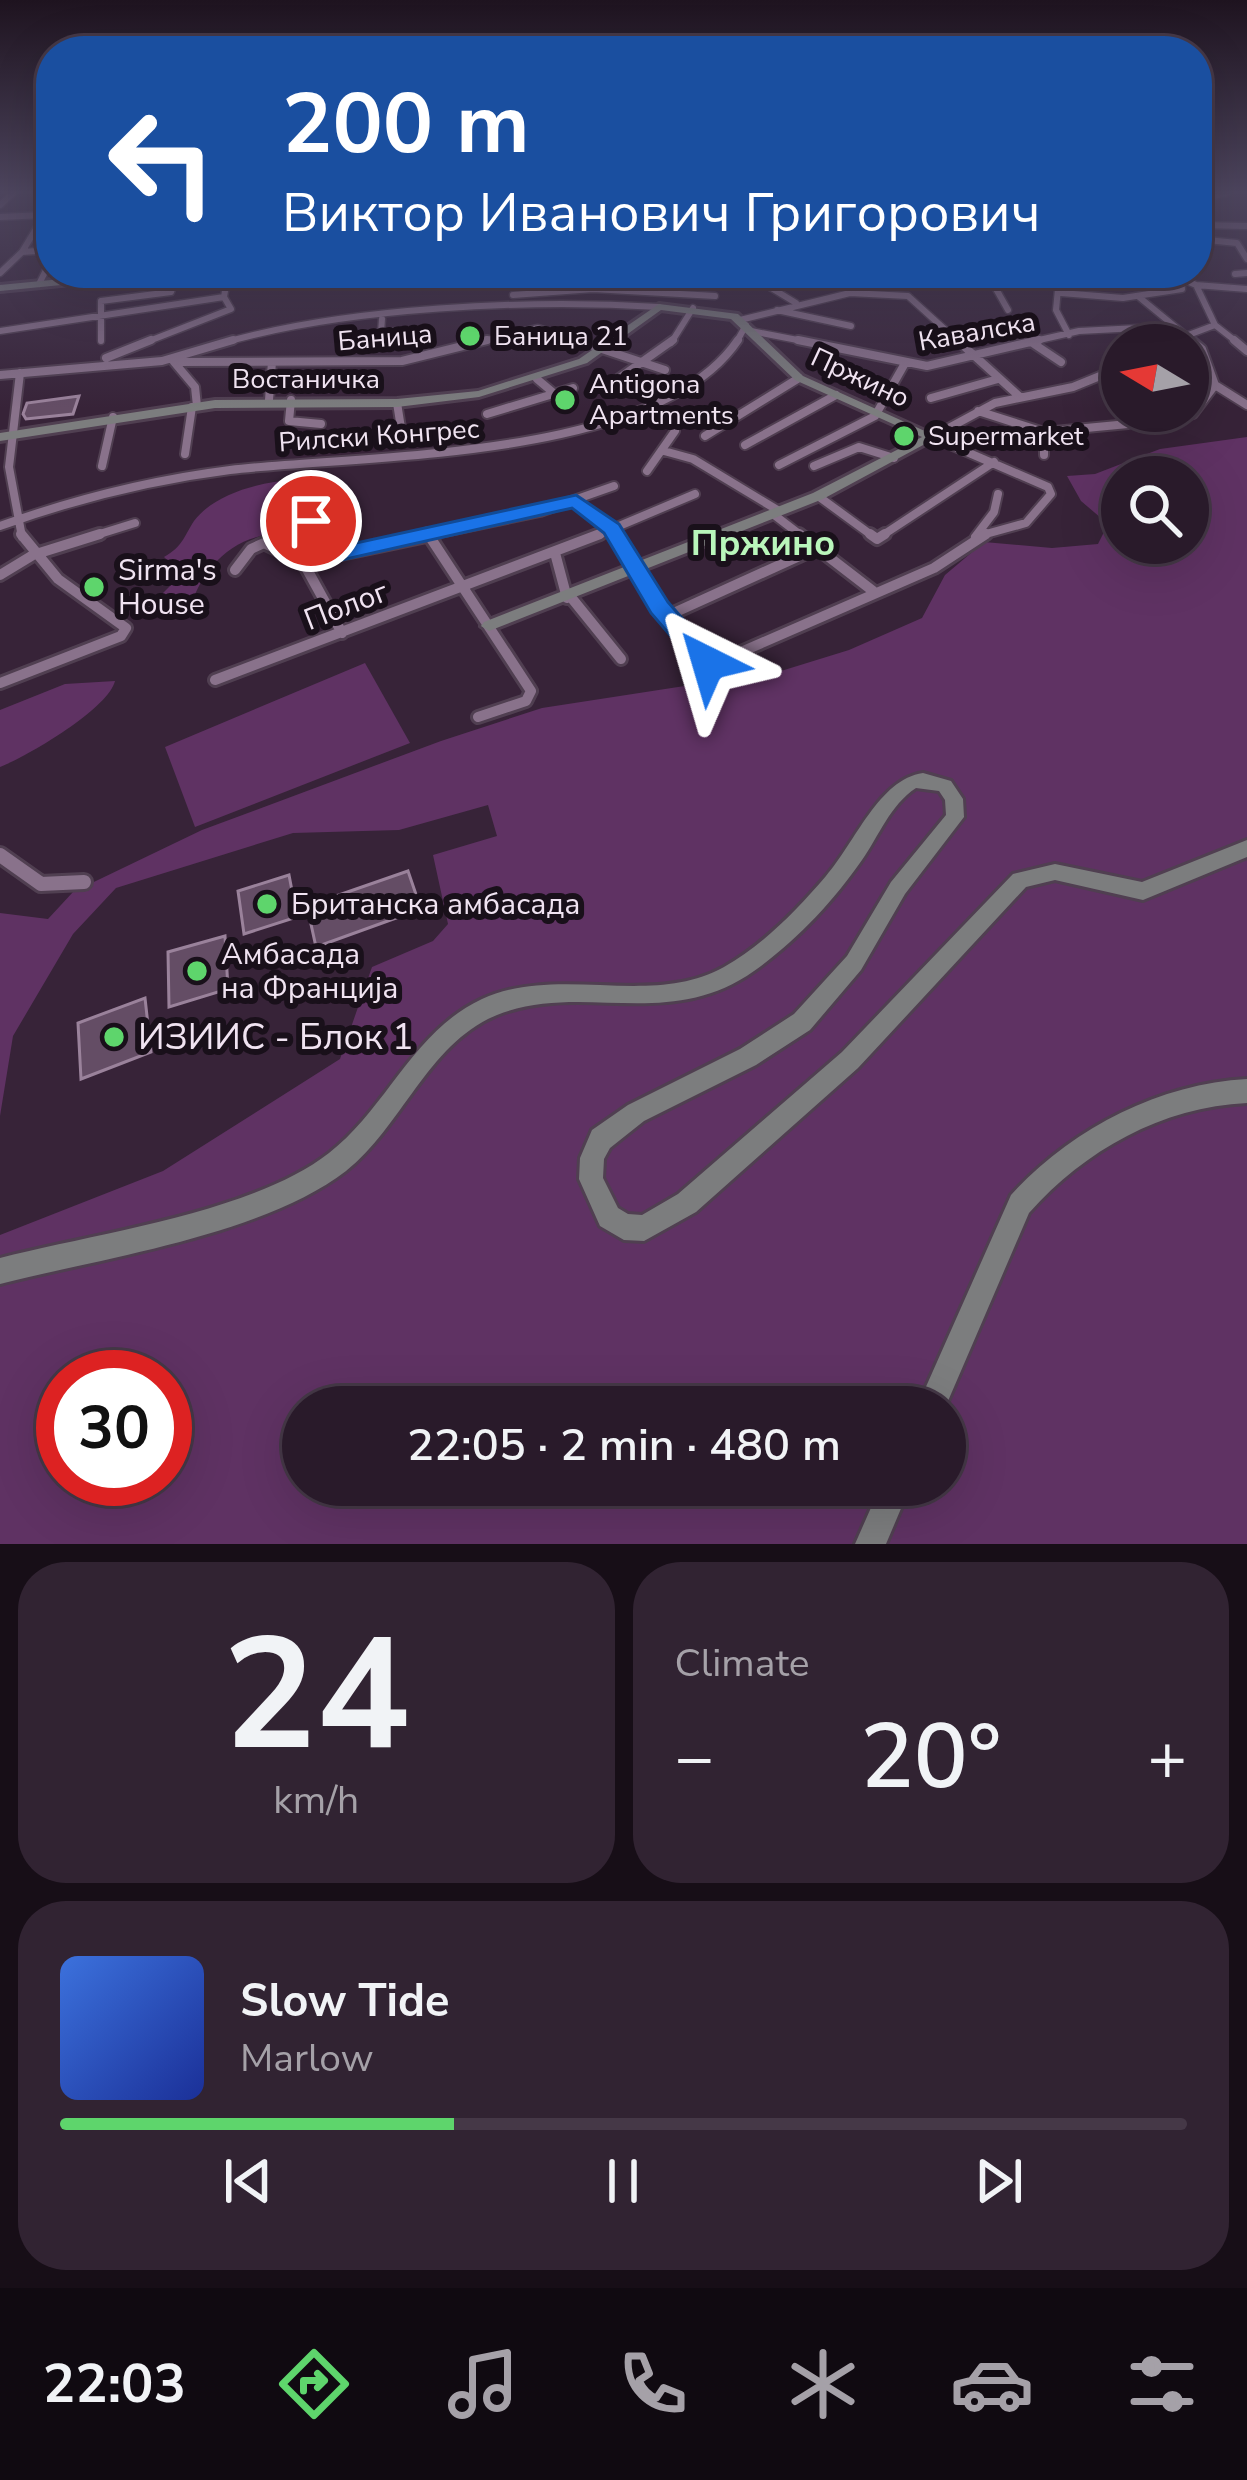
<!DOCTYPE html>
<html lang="en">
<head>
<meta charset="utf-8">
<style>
  :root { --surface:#291a2a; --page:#312332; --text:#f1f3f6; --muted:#a5a1a8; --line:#453847; --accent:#5ed56c }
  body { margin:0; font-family:"Nunito Sans",sans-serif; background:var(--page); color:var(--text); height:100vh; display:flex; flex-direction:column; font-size:45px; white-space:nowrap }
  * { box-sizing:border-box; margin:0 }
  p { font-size:39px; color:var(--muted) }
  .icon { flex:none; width:66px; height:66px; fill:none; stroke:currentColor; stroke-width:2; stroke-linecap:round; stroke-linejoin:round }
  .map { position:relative; height:1544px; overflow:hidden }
  .sheet { display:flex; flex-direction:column; gap:18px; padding:18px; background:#170e17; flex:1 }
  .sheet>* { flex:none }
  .banner { position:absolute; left:36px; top:36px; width:1176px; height:252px; border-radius:48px; box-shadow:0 12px 48px #0002,0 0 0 3px var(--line); background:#1a4fa0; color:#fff; overflow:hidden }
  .needle { width:78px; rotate:280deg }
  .fabs { position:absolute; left:1101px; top:324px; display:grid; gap:24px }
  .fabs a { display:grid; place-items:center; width:108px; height:108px; border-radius:50%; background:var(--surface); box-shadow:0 12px 48px #0002,0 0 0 3px var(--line); font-size:60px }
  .speed { position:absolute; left:36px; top:1350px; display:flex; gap:24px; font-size:60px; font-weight:700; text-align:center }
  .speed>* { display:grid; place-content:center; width:156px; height:156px; border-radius:50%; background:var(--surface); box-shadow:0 12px 48px #0002,0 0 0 3px var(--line); line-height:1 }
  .speed .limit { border:18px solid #d22; background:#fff; color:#111 }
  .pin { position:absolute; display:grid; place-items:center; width:102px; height:102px; color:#fff; margin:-51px; border:6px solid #fff; border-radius:50%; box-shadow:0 3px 12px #0007 }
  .me { position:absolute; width:132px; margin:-66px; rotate:320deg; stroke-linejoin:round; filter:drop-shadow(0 0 9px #0008) }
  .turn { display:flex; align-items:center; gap:42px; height:252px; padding:0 48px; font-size:54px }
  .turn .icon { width:156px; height:156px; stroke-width:2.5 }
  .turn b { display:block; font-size:84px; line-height:102px }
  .big { font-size:90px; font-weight:600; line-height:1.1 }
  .sheet .tile { flex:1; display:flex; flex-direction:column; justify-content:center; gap:18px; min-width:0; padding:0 42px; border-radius:48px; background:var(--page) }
  .sheet .dial { align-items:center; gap:0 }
  .dial b { font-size:156px; line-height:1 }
  .song { display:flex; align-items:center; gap:36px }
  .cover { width:144px; height:144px; border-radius:18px; background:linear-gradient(135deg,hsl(220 70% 55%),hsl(230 70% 35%)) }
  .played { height:12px; border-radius:6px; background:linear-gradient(90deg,var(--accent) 35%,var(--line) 35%) }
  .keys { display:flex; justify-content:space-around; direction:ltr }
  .heat { display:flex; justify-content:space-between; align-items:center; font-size:66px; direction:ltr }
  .sheet .tiles { flex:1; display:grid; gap:18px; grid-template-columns:1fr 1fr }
  .tile:last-child { grid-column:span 2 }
  .trip { position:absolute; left:282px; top:1386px; width:684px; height:120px; border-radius:60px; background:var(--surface); box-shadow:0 12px 48px #0002,0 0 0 3px var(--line); font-weight:600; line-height:120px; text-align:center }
  .tabs { display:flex; height:192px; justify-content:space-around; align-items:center; background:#100a11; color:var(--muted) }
  .tabs .icon { width:84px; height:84px }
  .tabs .current { color:var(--accent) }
  .tabs b { font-size:54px; color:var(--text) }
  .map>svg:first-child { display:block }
</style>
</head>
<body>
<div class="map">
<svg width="1247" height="1544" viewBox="0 0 1247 1544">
  <rect width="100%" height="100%" fill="#372338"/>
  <!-- green -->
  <path fill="#5f3263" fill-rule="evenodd" d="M1247 437V1544H0V1235L163 1171 340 1059 372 967 433 941 448 924 433 855 497 836 488 805 399 830 293 833 116 888 73 934 13 1036 0 1116V913L48 919 73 892 202 830 441 741 542 708 781 671 849 650 922 618 945 575 984 542 1052 548 1098 544 1108 524 1081 501 1067 476 1095 474 1160 449ZM1122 477H1188V543H1122ZM63 1377H165V1479H63ZM303 1407H945V1485H303Z
    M293 480 347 496 344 515H293L279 534C233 534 199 570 189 613L167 609 156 600 182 574 164 557C183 546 183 538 194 521 215 493 261 482 293 480Z
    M365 663 410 743 195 827 165 747Z
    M115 681C108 709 28 756 0 767V710L65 684Z"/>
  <!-- building -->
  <path fill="#644d65" stroke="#9a829b" stroke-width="3" d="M79 396 73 414 26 419 23 414 27 403Z
    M408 871 421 909 316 947 307 906Z
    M289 875 297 917 244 934 238 891Z
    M225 936 228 989 169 1007 168 952Z
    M145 998 151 1052 81 1079 78 1023Z"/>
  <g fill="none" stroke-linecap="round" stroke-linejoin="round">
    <!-- street-far3 casing -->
    <g stroke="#503f51" stroke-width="9">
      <path id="street-far3" d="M1197 199 1227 193
        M0 205 13 193
        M0 217 44 215
        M1197 225 1247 226
        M1197 239 1237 243 1247 259
        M22 252 51 250
        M0 273 22 252 51 204
        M987 273 1008 310
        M1169 273 1196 285 1247 289
        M1235 274 1247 273
        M1133 277 1144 273
        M1059 278 1056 310 1069 335
        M39 284 51 260
        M1196 285 1215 325 1238 343
        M768 286 796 303
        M613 290 610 275 617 273
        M1061 293 1123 298 1182 289 1181 279
        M513 295 593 289 715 296
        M224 297 226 285 257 279
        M1139 297 1195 343
        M777 310 851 326
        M382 319 381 332 422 330
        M740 320 850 293 908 296 960 343
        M0 331 224 297
        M751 331 813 343
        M101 341V301L171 292 175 280
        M144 343 231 309 224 297
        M223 343C347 307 530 299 659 307
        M475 343 538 328 584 343
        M671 343 693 308
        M736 343 746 325
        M1026 343 1079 331 1138 328
        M1167 343 1215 325"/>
    </g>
    <!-- street-far2 casing -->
    <g stroke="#503f51" stroke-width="12">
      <path id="street-far2" d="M575 340 665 370
        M798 340 927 366 1039 340
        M957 340 1020 397
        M1234 340 1247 351
        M1034 344 1061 362
        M1163 345 1175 340
        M106 358 151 340
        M174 362 195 387 197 406
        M175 362 402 361 487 340
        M20 373 9 467 22 537
        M0 375 162 361 233 340
        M537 379 556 395
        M615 381 673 340
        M1215 385 1247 405
        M931 398 998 379
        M269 400 272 362
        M291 400 289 421 321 424
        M397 403 401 428
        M978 411 1044 432V455
        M487 414 573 388
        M1161 424 1193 414 1215 385 1202 349 1191 340
        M1044 432 1128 424
        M705 436 799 378
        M932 437 995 403 1073 387 1122 367
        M932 437 1048 487 1051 494 1026 523 975 537
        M745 445 836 395
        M664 451 693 459 779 511
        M185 454 192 407
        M779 465 875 416 904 365
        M102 466 113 417
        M814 466 859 447 894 458
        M647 471 675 431
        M818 496 874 537
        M576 501 617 537
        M773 514 803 537
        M0 526C75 499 151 480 230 470 362 454 656 462 738 340
        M90 537 135 523
        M284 537 290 523 344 521
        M421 537 540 512 614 486
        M593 537 695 494
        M880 537 994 462
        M975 537 994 512 998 494"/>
    </g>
    <!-- street-far1 casing -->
    <g stroke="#503f51" stroke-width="16">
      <path id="street-far1" d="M285 534 287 550
        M428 534 531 691 526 701 478 717
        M615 534 645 586 700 658 718 662 934 568 986 534
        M799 534 873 591
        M870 534 877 539 885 534
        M555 553 567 598
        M235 570 251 549 264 543 303 562
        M0 575 33 555 100 534
        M570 596 621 659
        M667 616 817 548
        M342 633 303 562 436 534
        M215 680 600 534
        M0 683 121 636 126 628 58 579 21 534"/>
    </g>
    <!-- street casing -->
    <g stroke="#503f51" stroke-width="20">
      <path id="street" d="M0 855 41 884 84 882"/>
    </g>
    <!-- secondary casing -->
    <g stroke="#503f51" stroke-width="6">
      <path id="secondary" d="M123 273H158L153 276 0 291V285Z
        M209 273 257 276 340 273 335 276 257 282Z
        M659 304 738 314 803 376 938 437 823 499 489 631 481 626 484 622 813 493 922 437 795 380 731 319 661 310 587 363 479 397 397 407 215 408 0 441V433L215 400 397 399 478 391 579 359Z
        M923 773 951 781 963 799 964 817 905 894 861 970 810 1030 756 1065 644 1121 610 1148 604 1159 603 1178 618 1208 628 1214 642 1215 678 1194 842 1052 1013 874 1055 864 1142 882 1247 840V857L1143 900 1055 880 1026 887 858 1068 696 1212 644 1241 624 1240 600 1226 579 1179 580 1158 592 1130 628 1105 740 1049 794 1014 847 956 891 882 946 815 945 800 939 791 916 788C890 805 879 836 862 860 833 902 795 942 754 971 668 1032 582 981 497 1015 428 1043 402 1127 346 1171 263 1235 102 1258 0 1284V1258C96 1233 252 1213 329 1153 387 1108 413 1031 482 999 559 964 651 1008 724 967 763 945 797 910 826 876 855 843 879 779 923 773Z
        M1247 1079V1103C1162 1107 1085 1150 1029 1213L945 1408 917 1407 1011 1195C1071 1129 1158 1084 1247 1079Z
        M881 1485H911L886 1544H855Z"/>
    </g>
    <!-- street-far3 -->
    <use href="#street-far3" stroke="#89728b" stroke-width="6"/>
    <!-- street-far2 -->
    <use href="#street-far2" stroke="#89728b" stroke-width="8"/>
    <!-- street-far1 -->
    <use href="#street-far1" stroke="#89728b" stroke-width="10"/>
    <!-- street -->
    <use href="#street" stroke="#89728b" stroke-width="14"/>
    <!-- secondary -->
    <use href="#secondary" fill="#7c7d7e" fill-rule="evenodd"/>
  </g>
  <!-- sky -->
  <linearGradient id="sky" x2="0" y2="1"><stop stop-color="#1e131f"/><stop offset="0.47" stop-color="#4d455e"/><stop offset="1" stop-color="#4d455e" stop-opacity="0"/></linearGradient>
  <rect width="1247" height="409" fill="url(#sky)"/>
  <!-- route -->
  <path fill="#1a73e8" stroke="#114b97" stroke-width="3" d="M576 495 619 524 668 602 716 657V669H699L651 613 604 533 572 508 302 569 277 550 275 529C285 515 308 509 322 521L296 529 298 548 306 554Z"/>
  <!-- markers -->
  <g fill="#5ed56c" stroke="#19101a" stroke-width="4.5">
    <circle cx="470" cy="336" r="12"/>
    <circle cx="565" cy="400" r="12"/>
    <circle cx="904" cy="436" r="12"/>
    <circle cx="94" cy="587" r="12"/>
    <circle cx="267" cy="904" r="12"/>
    <circle cx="197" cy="971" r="12"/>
    <circle cx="114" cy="1037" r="12"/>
  </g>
  <g text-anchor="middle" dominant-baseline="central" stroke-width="12" stroke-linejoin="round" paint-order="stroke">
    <!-- far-street labels -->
    <g font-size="27" fill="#f0e3f1" stroke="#19101a">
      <text transform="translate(977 332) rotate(-10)">Кавалска</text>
      <text transform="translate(385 338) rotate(-5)">Баница</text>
      <text transform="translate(860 378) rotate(25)">Пржино</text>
      <text x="306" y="379">Востаничка</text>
      <text transform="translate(379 436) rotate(-4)">Рилски Конгрес</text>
    </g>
    <!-- far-poi labels -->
    <g font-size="27" fill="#f0e3f1" stroke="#19101a" text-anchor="start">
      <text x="494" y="336">Баница 21</text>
      <text x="589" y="384">Antigona<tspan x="589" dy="31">Apartments</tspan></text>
      <text x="928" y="436">Supermarket</text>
    </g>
    <!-- poi labels -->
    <g font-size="30" fill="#f0e3f1" stroke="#19101a" text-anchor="start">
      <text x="118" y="570">Sirma's<tspan x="118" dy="34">House</tspan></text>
      <text x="291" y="904">Британска амбасада</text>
      <text x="221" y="954">Амбасада<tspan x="221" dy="34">на Франција</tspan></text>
    </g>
    <!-- street labels -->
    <g font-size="30" fill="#f0e3f1" stroke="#19101a">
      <text transform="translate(346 606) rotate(-21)">Полог</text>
    </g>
    <!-- far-district labels -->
    <g font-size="36" font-weight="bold" fill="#b9f6bb" stroke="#19101a">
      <text x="763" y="543">Пржино</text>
    </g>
    <!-- near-poi labels -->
    <g font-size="36" fill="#f0e3f1" stroke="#19101a" text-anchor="start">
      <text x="138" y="1037">ИЗИИС - Блок 1</text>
    </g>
  </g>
</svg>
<div class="fabs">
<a><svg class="needle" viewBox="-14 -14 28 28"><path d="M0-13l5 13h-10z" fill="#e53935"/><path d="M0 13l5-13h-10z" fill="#a5a1a8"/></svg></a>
<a><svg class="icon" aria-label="search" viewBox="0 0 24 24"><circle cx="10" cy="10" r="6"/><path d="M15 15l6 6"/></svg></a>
</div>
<div class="speed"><div class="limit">30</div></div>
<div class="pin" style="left:311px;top:521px;background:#d93025"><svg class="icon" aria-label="arrive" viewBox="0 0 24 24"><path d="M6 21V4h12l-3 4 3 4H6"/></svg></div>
<svg class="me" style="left:708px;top:663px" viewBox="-20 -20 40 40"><path d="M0-17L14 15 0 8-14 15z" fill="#1a73e8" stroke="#fff" stroke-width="4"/></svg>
<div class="trip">22:05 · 2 min · 480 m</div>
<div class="banner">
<div class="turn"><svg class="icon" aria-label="left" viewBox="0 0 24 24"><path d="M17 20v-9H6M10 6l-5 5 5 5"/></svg><div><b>200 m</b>Виктор Иванович Григорович</div></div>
</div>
</div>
<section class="sheet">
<div class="tiles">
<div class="tile dial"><b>24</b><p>km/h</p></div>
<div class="tile"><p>Climate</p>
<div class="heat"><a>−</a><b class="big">20°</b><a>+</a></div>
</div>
<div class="tile">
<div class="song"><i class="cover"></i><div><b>Slow Tide</b><p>Marlow</p></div></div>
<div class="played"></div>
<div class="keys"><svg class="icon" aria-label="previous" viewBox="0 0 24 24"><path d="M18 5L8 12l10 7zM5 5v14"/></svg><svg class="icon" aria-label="pause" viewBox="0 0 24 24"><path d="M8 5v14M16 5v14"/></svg><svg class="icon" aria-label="next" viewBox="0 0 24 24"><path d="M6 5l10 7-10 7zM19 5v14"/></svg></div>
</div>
</div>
</section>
<nav class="tabs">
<b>22:03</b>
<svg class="icon current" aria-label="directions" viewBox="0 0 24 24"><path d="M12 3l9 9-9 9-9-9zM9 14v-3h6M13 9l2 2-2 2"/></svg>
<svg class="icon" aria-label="music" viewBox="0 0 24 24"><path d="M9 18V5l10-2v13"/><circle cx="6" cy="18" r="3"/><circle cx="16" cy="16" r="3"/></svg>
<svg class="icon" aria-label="phone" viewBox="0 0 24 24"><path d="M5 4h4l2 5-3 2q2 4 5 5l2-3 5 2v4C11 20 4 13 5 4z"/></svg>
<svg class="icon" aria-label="climate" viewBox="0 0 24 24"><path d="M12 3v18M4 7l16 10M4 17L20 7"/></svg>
<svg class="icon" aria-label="car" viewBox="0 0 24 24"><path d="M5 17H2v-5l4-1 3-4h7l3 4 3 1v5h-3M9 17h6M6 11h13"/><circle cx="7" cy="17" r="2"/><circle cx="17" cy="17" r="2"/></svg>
<svg class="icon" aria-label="filters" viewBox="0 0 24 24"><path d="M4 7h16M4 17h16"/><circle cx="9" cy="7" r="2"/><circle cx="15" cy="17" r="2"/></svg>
</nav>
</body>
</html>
